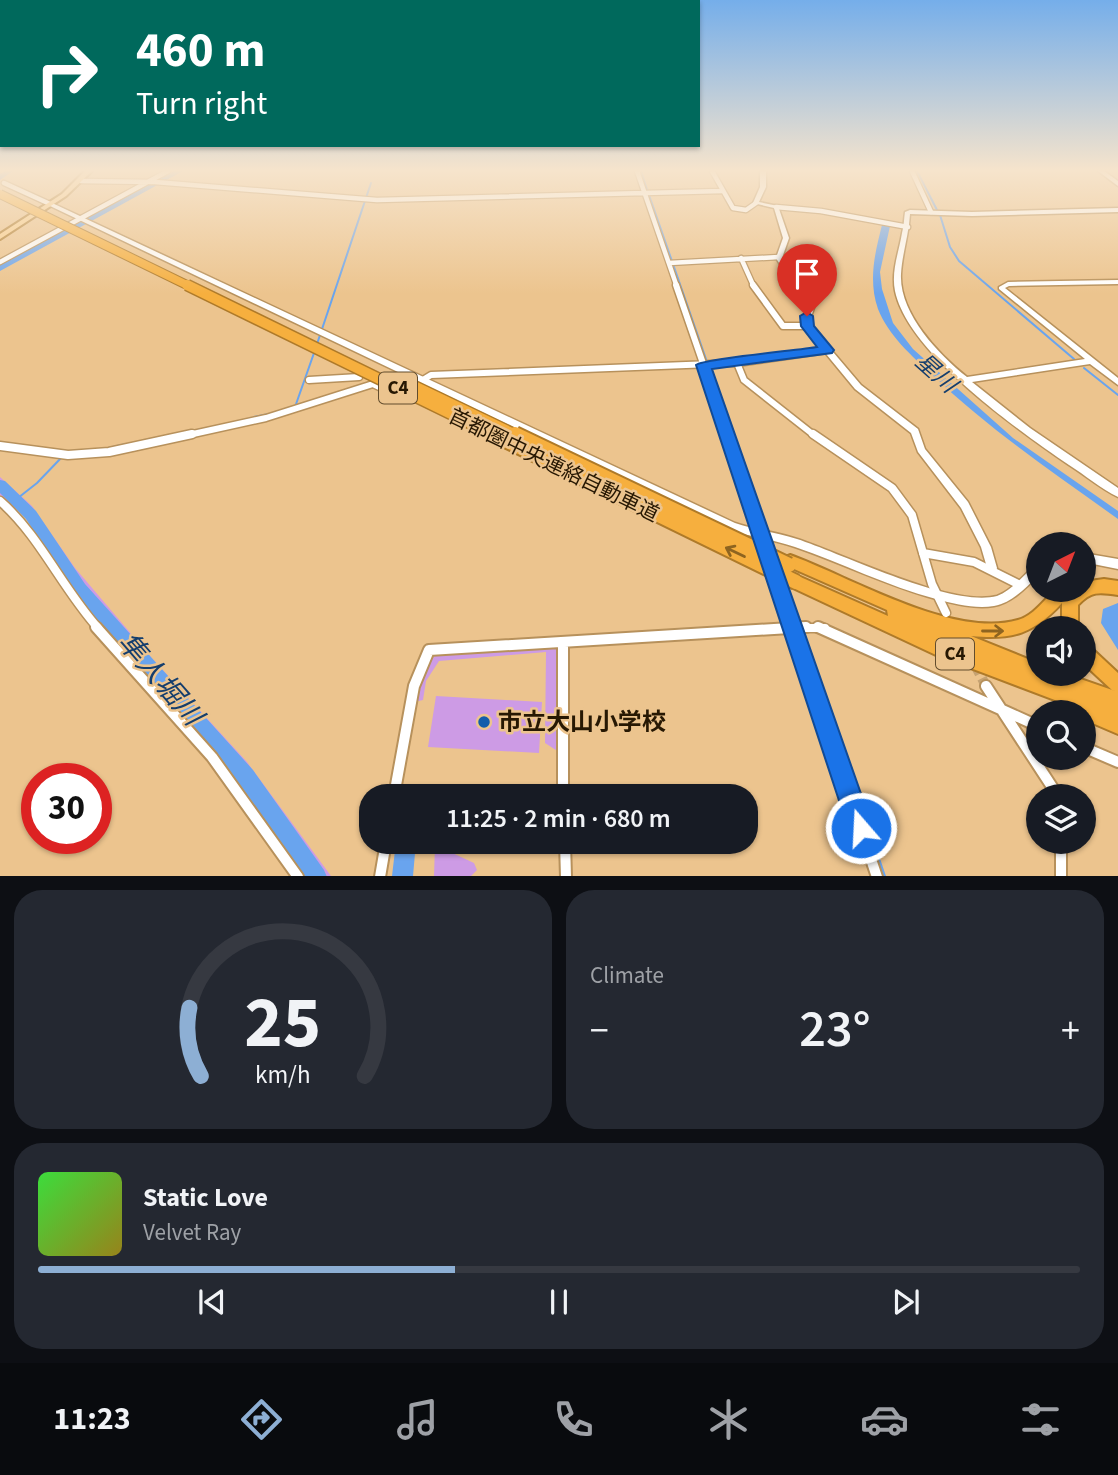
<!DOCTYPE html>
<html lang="en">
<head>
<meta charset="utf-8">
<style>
  :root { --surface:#171b24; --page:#242831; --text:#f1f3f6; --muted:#9ea1a6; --line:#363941; --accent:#8dafd4 }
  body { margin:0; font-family:"Source Sans 3","Noto Sans JP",sans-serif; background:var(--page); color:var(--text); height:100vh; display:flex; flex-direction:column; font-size:26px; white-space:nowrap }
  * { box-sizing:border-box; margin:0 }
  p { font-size:23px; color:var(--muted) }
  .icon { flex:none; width:38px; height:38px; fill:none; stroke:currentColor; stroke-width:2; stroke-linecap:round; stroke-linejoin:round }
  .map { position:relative; height:876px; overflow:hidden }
  .panel { display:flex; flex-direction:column; gap:14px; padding:14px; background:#0d0f14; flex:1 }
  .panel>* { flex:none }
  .banner { position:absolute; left:0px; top:0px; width:700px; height:147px; box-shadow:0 2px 5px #0004; background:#00695c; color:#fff; overflow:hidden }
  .needle { width:46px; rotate:42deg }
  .tools { position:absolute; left:1026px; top:532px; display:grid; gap:14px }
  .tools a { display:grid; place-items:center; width:70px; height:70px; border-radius:50%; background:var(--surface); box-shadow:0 2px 5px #0004; font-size:35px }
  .speed { position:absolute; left:21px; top:763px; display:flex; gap:14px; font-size:35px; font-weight:700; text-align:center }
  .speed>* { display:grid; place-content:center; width:91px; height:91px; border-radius:50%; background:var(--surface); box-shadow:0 2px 5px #0004; line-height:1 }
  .speed .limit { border:10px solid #d22; background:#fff; color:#111 }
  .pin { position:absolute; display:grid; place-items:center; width:60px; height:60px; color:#fff; margin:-72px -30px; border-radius:50% 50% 50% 0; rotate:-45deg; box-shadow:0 0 7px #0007 }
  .pin .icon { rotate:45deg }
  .me { position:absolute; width:77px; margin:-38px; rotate:341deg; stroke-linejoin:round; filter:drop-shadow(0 0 5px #0008) }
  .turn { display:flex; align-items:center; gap:24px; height:147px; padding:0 21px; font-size:32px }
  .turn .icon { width:91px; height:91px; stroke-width:2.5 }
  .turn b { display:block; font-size:49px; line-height:60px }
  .big { font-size:52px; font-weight:600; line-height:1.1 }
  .panel .widget { flex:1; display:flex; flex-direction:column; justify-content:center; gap:10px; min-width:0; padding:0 24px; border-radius:28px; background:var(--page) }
  .panel .dial { align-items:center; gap:0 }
  .dial svg { height:182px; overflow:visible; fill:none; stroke:var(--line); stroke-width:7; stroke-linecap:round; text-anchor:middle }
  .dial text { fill:var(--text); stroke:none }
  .song { display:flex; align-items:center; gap:21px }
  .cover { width:84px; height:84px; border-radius:10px; background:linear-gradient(135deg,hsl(120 70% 55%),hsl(50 70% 35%)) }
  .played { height:7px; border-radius:4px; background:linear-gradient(90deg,var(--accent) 40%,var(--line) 40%) }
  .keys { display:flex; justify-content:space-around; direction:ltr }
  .heat { display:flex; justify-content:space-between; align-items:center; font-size:38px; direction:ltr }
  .panel .tiles { flex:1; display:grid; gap:14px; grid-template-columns:1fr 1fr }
  .widget:last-child { grid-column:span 2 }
  .trip { position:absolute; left:359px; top:784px; width:399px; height:70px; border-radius:28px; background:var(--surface); box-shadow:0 2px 5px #0004; font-weight:600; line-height:70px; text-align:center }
  .tabs { display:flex; height:112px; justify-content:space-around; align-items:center; background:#090b0e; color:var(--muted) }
  .tabs .icon { width:49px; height:49px }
  .tabs .current { color:var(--accent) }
  .tabs b { font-size:32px; color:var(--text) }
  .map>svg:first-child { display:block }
</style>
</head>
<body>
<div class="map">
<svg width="1118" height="877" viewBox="0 0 1118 877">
  <rect width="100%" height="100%" fill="#ecc48e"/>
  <!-- green -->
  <path fill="#cd9be5" d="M0 477 32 506 75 568 156 663 151 668 76 580 32 513 0 483Z
    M0 488 29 515 72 582 147 671 143 674 85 607 25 517 0 495Z
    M554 647 557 650 559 752 545 743 546 652 439 661 426 681 423 700 414 702 419 678 436 654Z
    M161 668 247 762 331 876H322L249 778 154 672Z
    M150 675 235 769 314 876H306L229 770 147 678Z
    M436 696 542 702 539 753 428 747Z
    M435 845 474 863 477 870 471 876H434Z"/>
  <!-- water -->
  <path fill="#69a4ee" d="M882 225 890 226 880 272 882 289 893 323 913 349 1013 438 1118 511V519C1051 471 993 432 932 375 912 356 888 335 878 309 868 280 875 253 882 225Z
    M1118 603V650L1101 623 1103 609Z
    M396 842H416L413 876H392Z"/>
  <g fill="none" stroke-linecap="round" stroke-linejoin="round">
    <!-- stream-far1 -->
    <path stroke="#69a4ee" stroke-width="2" d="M641 171 647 190
      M917 171 937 210
      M649 195 707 362
      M940 215 950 247 959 261 1074 359
      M317 344 371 183
      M709 367 731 431
      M1084 368 1118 395
      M295 407 314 353
      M254 417 269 414
      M193 431 208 428
      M104 449 126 444
      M66 453 81 450
      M751 489 764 527
      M9 505 37 483 62 457
      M769 542 772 551
      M783 583 798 624"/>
    <!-- stream -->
    <path stroke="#69a4ee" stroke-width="2.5" d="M801 632 885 877"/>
    <!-- river -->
    <path fill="#69a4ee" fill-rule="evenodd" d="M5 171H13L0 180V174Z
      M174 171H183L0 271V264Z
      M0 480 5 481 36 511 85 584 253 770 324 870 327 877H304L239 784 75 594 26 519 0 493Z"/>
    <!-- minor-tunnel -->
    <path stroke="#c5a272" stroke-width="10" stroke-dasharray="10 5" stroke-linecap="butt" d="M975 665 986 686"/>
    <!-- minor-far3 casing -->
    <g stroke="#b7915c" stroke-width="7">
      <path id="minor-far3" d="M637 171 677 287
        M712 171 733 208 746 210 756 203
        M912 171 931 212
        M81 181 155 182 377 200 722 191
        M4 183 50 204
        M776 207 821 211 908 227
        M741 258 754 287
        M0 262 168 171
        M669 263 779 257"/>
    </g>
    <!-- minor-far2 casing -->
    <g stroke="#b7915c" stroke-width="9">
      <path id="minor-far2" d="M676 285 728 436
        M753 285 783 326H807
        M737 363 744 380 815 436
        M309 380 359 377
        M418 383 431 375 737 363 827 350
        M184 436 266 418 373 384 400 397 409 390"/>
    </g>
    <!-- minor-far1 casing -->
    <g stroke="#b7915c" stroke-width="11">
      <path id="minor-far1" d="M728 434 769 554
        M813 434 892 488 912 515 932 584 946 613
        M0 446 68 455 109 452 192 434
        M0 501C40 536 62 588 98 628
        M923 553 974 562 1020 585
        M775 572 794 628
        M778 628H825"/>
    </g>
    <!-- minor casing -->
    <g stroke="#b7915c" stroke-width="14">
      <path id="minor" d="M96 627 212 757 298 877
        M793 627 877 877
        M818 627 1038 726
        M563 642V796
        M986 686 1058 796
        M1083 747 1118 762
        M394 796 414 686 429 650 806 627
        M565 842 566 877
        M1061 842V877
        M380 877 386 842"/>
    </g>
    <!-- tertiary casing -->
    <g stroke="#b7915c" stroke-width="3">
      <path id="tertiary" d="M760 171H766V187L759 202 778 206 789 238 782 258 816 302 810 320 811 326 861 385 918 429 925 449 968 502 991 547 997 568 996 571 992 573 988 571 981 547 961 508 918 452 911 433 855 389 803 326 802 320 810 302 784 271 776 258 783 238 774 208 753 203 760 187Z
        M1098 171H1104L1118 181V186Z
        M50 202 735 523C755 530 777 532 797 539 843 554 952 608 997 596 1011 591 1023 576 1034 566L1038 564V576C1025 588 1012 603 994 606 975 609 955 604 936 599 887 586 842 563 795 547 773 539 750 537 727 529L48 205 47 204Z
        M1118 208V212L972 216 910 214C909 234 902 254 901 274 899 313 938 354 967 377L1085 359 999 289V287L1008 282 1118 280V284L1009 286 1005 288 1118 378V385L1090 364 972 382 1030 428 1118 488V497C1101 489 1085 475 1069 465 1018 430 908 353 895 291 891 271 899 252 902 233 904 226 904 218 905 212L910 210 972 212Z
        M1083 553 1118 559V569L1083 562Z"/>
    </g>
    <!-- primary casing -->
    <g stroke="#ae7a29" stroke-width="4">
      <path id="primary" d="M85 171H92L66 196 0 239V234L62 194Z"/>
    </g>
    <!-- motorway casing -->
    <g stroke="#ae7a29" stroke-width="4">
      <path id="motorway" d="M790 555C851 577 953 639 1018 620 1033 616 1044 600 1055 590H1083V582L1104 579 1118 581V595C1099 592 1091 591 1078 605V628H1062V603C1033 634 1013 640 971 636L1038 663V674H1066L1118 692V734L1090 722 1087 716 1089 713 936 655 791 587 789 582 791 577 796 575 888 616 887 610 785 565 783 561 785 557Z
        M1083 644 1089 646 1118 673V692L1112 690 1083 663Z"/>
    </g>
    <!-- minor-far3 -->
    <use href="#minor-far3" stroke="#fff" stroke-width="4.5"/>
    <!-- minor-far2 -->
    <use href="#minor-far2" stroke="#fff" stroke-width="6"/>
    <!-- minor-far1 -->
    <use href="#minor-far1" stroke="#fff" stroke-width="8"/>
    <!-- minor -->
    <use href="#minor" stroke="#fff" stroke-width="10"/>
    <!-- tertiary -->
    <use href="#tertiary" fill="#fff" fill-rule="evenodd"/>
    <!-- primary -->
    <use href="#primary" fill="#facf8b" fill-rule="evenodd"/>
    <!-- motorway -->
    <use href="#motorway" fill="#f6af3e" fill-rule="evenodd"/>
    <!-- motorway-bridge-far2 casing -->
    <g stroke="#ae7a29" stroke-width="10" stroke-linecap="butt">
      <path id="motorway-bridge-far2" d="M0 194 191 287"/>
    </g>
    <!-- motorway-bridge-far1 casing -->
    <g stroke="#ae7a29" stroke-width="13" stroke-linecap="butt">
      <path id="motorway-bridge-far1" d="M187 285 496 436
        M414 386 518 436"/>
    </g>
    <!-- motorway-bridge casing -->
    <g stroke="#ae7a29" stroke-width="18" stroke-linecap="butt">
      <path id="motorway-bridge" d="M493 434 796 582
        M515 434 789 565"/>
    </g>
    <!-- motorway-bridge-far2 -->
    <use href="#motorway-bridge-far2" stroke="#f6af3e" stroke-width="8"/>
    <!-- motorway-bridge-far1 -->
    <use href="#motorway-bridge-far1" stroke="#f6af3e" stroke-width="10"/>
    <!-- motorway-bridge -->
    <use href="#motorway-bridge" stroke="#f6af3e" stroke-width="14"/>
  </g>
  <!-- one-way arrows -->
  <defs><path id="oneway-shaft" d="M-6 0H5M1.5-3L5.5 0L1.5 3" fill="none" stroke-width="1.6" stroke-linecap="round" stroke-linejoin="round" transform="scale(1.75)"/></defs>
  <g stroke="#8e6420">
    <use href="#oneway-shaft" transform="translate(735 552) rotate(-154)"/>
    <use href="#oneway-shaft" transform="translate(993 631)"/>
  </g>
  <!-- sky -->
  <linearGradient id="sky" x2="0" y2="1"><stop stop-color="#75aeea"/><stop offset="0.58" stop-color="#f6e4cc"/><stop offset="1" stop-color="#f6e4cc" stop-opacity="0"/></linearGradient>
  <rect width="1118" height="294" fill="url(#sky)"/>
  <!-- route -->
  <path fill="#1a73e8" stroke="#114b97" stroke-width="2" d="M807 312 813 316 814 326 834 350 832 353 712 369 873 828 870 837 861 840 852 837 848 828 696 365C701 359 801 350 817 347L801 326 800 316Z"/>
  <!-- markers -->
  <circle fill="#125cab" stroke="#ecc48e" stroke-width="2.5" cx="484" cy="722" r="7"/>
  <g text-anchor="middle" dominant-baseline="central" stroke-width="5" stroke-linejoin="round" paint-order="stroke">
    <!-- shield labels -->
    <g fill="#ecc48e" stroke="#624c2d" stroke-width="2">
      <rect x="379" y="372.5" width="38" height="31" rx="5"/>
      <rect x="936" y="638.5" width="38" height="31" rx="5"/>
    </g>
    <g font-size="19" font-weight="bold" fill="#271803">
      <text x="398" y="388">C4</text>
      <text x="955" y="654">C4</text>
    </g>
    <!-- street labels -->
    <g font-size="21" fill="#271803" stroke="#ecc48e">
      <text transform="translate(554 465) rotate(26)">首都圏中央連絡自動車道</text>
    </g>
    <!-- water labels -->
    <g font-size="23" font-style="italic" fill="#153e6d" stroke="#ecc48e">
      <text transform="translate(936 373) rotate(42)">星川</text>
    </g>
    <!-- near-poi labels -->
    <g font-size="24" font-weight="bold" fill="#271803" stroke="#ecc48e" text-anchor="start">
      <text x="498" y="722">市立大山小学校</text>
    </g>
    <!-- near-water labels -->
    <g font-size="28" font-style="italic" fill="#153e6d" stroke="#ecc48e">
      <text transform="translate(160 679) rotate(49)">隼人堀川</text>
    </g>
  </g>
</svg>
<div class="tools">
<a><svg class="needle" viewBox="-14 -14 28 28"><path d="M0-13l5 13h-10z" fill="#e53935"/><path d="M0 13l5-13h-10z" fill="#9ea1a6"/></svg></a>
<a><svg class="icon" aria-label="sound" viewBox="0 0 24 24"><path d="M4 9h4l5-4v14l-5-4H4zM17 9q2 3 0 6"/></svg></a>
<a><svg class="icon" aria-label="search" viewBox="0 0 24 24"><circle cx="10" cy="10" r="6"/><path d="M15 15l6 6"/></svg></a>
<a><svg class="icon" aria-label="layers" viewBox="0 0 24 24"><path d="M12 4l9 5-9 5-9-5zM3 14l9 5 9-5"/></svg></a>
</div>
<div class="speed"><div class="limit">30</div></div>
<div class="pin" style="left:807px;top:316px;background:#d93025"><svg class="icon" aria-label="arrive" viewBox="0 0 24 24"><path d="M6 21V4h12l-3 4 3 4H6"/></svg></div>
<svg class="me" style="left:861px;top:828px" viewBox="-20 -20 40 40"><circle r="17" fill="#1a73e8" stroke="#fff" stroke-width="3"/><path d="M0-11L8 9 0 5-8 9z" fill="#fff"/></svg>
<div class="trip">11:25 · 2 min · 680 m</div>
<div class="banner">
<div class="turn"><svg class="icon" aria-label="right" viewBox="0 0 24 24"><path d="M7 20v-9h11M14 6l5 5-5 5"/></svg><div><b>460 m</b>Turn right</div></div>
</div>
</div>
<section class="panel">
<div class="tiles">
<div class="widget dial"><svg viewBox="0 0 100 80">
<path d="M14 69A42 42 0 1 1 86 69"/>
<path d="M14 69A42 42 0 0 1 9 39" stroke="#8dafd4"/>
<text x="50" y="56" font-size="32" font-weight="700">25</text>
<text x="50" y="72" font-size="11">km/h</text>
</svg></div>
<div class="widget"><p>Climate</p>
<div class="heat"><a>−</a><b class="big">23°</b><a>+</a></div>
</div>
<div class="widget">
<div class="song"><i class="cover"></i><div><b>Static Love</b><p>Velvet Ray</p></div></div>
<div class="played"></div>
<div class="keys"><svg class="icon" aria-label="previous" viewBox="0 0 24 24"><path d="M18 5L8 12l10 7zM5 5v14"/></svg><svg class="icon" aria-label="pause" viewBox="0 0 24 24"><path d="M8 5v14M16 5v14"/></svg><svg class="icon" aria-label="next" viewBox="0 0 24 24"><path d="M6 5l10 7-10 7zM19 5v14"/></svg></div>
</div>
</div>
</section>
<nav class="tabs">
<b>11:23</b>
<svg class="icon current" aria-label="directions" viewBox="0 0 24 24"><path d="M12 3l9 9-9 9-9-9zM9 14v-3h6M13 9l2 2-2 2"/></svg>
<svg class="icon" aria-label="music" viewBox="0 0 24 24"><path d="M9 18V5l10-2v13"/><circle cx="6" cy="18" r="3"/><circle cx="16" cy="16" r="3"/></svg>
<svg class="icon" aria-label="phone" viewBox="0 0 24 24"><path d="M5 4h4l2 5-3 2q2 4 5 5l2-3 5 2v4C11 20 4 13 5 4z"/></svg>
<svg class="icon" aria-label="climate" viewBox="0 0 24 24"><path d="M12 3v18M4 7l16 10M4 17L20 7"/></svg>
<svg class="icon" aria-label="car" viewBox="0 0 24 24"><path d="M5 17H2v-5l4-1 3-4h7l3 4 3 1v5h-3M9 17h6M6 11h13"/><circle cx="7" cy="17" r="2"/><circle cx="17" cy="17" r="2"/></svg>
<svg class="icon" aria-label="filters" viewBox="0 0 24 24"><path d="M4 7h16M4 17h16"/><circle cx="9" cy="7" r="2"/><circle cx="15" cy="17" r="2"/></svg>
</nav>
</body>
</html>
